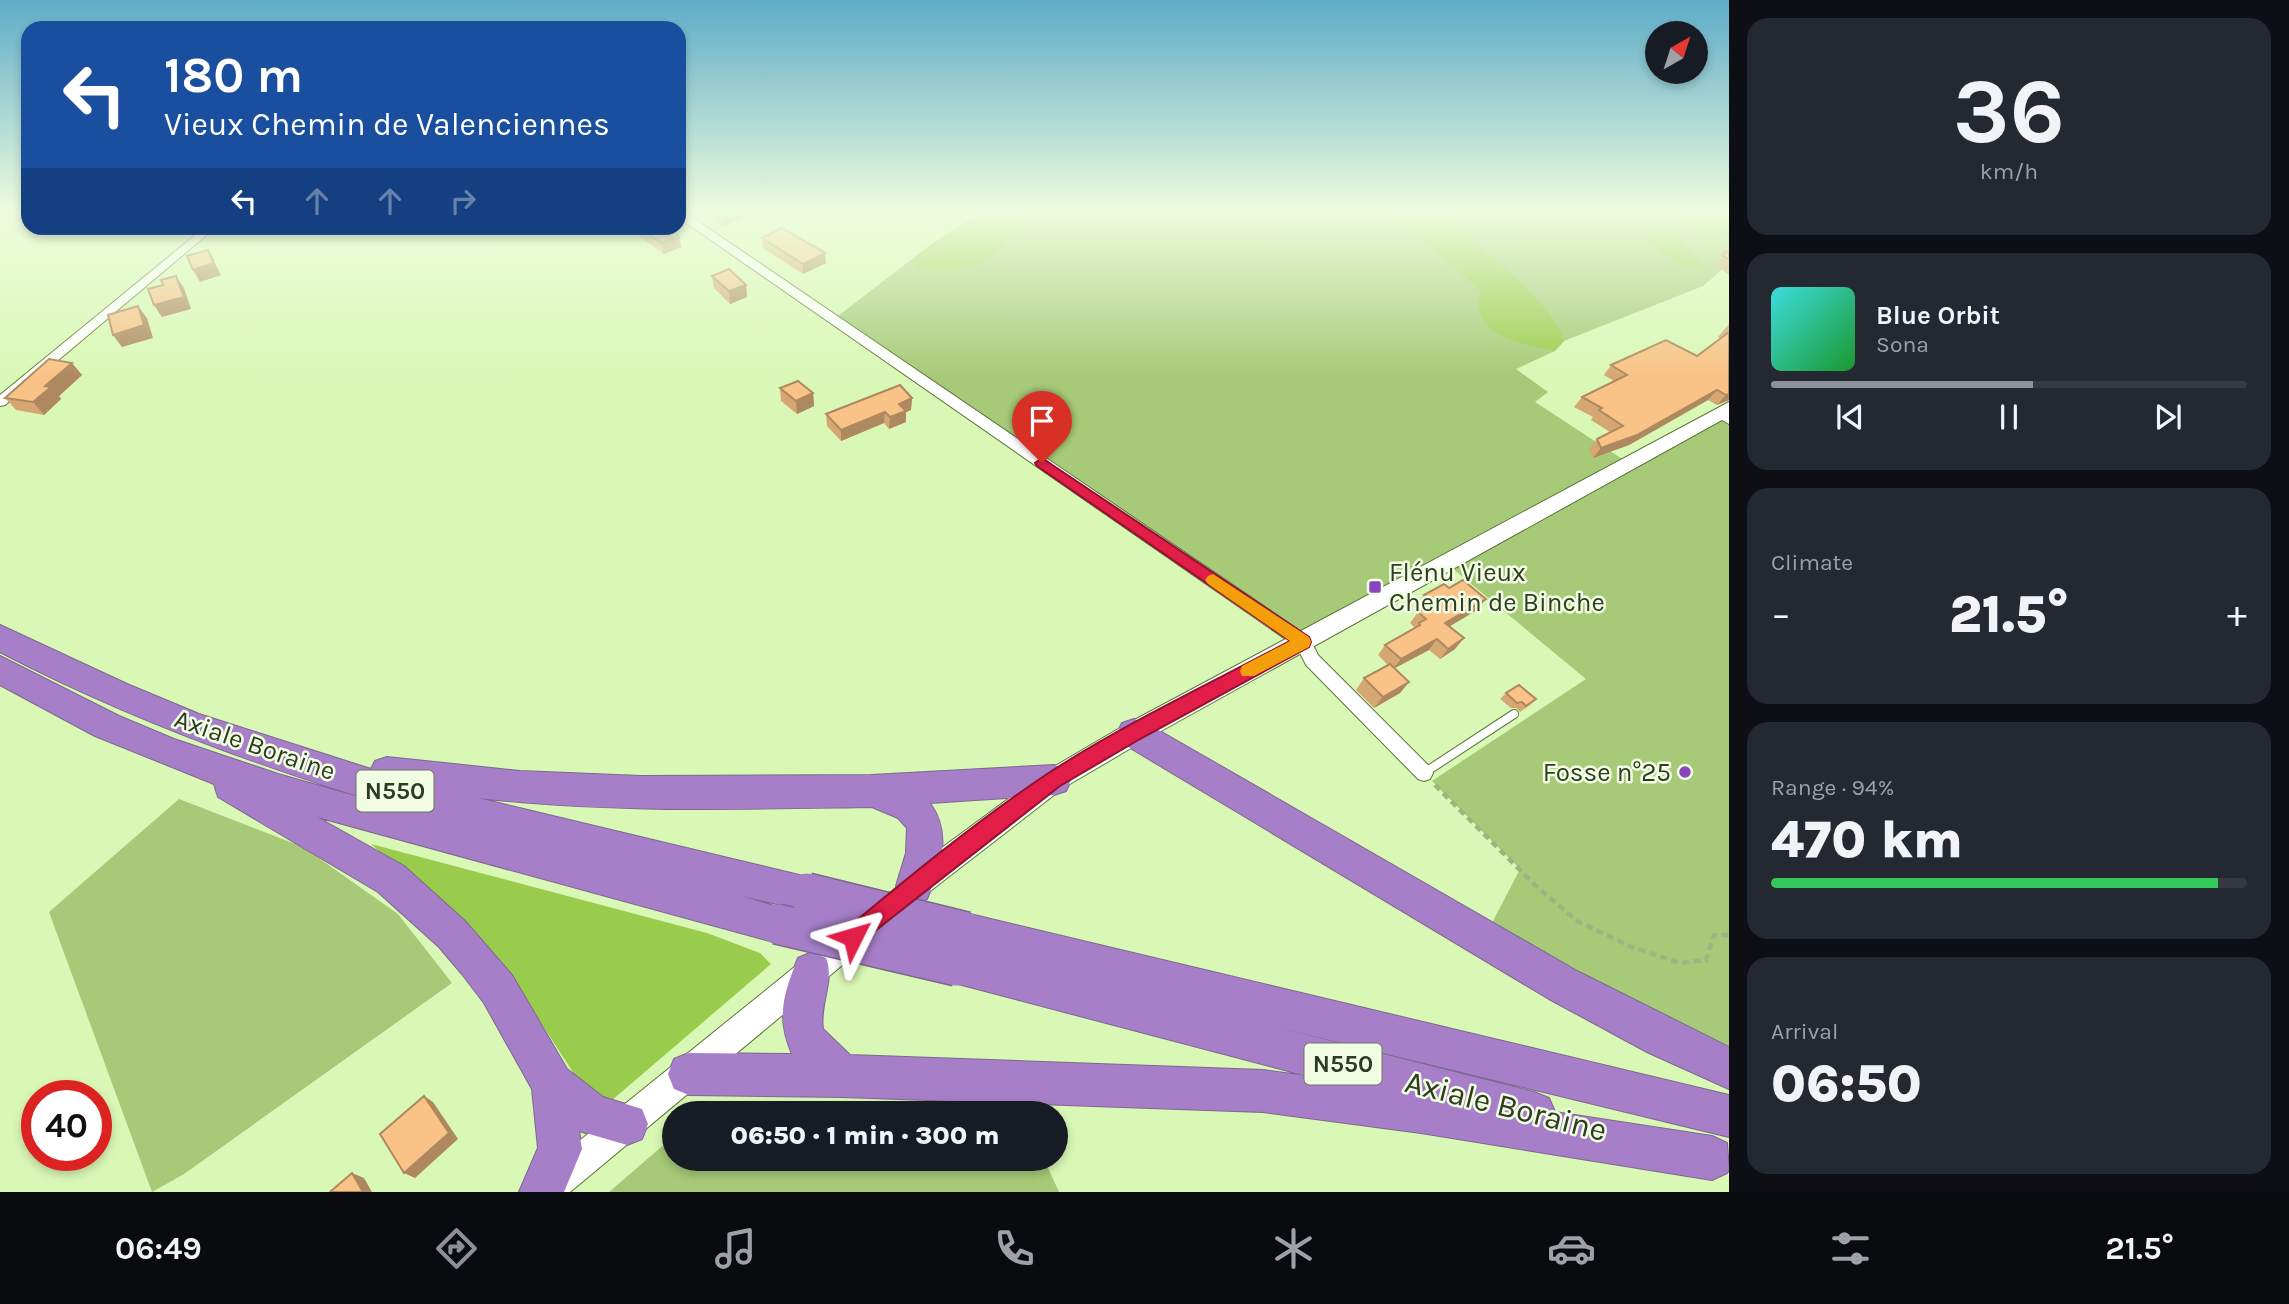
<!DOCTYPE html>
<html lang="en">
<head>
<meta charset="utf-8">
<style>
  :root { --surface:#171b24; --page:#242831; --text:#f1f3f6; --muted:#9ea1a6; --line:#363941; --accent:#8c9099 }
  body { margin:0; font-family:Karla,sans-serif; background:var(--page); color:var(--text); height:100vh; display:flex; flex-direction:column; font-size:26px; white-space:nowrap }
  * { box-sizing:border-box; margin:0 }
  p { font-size:23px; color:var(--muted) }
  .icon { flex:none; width:38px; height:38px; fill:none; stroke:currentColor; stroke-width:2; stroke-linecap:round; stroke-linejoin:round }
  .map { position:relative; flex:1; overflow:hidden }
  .details { display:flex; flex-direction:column; gap:18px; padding:18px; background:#0d0f14; width:560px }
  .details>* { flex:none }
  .guide { position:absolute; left:21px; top:21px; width:665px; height:214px; border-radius:21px; box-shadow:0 4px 10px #0003; background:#1a4fa0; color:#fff; overflow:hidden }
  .needle { width:46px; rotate:39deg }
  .buttons { position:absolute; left:1645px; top:21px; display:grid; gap:14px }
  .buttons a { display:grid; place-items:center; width:63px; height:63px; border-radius:50%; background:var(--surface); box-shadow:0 4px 10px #0003; font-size:35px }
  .speed { position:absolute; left:21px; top:1080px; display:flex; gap:14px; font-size:35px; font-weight:700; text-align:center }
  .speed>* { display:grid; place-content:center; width:91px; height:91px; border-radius:50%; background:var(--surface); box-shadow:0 4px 10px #0003; line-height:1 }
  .speed .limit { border:10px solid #d22; background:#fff; color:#111 }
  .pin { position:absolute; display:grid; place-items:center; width:60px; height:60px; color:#fff; margin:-72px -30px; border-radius:50% 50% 50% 0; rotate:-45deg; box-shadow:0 0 7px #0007 }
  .pin .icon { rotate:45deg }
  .me { position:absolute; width:77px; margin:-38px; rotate:50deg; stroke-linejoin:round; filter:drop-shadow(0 0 5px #0008) }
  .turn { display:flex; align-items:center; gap:24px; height:147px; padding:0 28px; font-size:32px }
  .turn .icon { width:91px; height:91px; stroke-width:2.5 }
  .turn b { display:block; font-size:49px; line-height:60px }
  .lanes { display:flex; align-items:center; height:66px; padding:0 28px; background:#0003; justify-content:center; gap:35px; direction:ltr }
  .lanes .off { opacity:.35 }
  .big { font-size:52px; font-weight:800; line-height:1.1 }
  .details .tile { flex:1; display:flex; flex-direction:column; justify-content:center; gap:10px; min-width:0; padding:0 24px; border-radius:21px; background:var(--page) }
  .details .dial { align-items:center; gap:0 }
  .dial b { font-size:91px; line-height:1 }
  .song { display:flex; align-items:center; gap:21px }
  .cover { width:84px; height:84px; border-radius:10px; background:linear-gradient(135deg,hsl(180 70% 55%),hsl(130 70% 35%)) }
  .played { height:7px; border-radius:4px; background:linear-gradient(90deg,var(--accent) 55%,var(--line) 55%) }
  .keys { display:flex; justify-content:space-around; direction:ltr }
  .heat { display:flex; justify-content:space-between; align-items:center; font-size:38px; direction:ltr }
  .charge { height:10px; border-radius:5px; background:linear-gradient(90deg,#34c759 94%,var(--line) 0) }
  .trip { position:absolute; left:662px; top:1101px; width:406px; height:70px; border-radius:35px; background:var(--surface); box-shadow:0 4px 10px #0003; font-weight:800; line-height:70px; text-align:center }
  .tabs { display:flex; height:112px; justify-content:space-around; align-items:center; background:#090b0e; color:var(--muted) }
  .tabs .icon { width:49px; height:49px }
  .tabs .on { color:var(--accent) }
  .tabs b { font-size:32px; color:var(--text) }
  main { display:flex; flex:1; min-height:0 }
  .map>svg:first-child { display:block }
</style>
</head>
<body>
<main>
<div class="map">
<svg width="1729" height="1192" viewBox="0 0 1729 1192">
  <rect width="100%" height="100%" fill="#d9f8b5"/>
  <!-- green -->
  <path fill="#a6ca77" d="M985 211H1659L1729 239V264L1703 286 1564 341 1555 351 1516 369 1548 392 1535 402 1630 464 1719 414 1729 420V1046L1578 977 1491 925 1520 869 1432 781 1586 679 1446 563 1303 642 834 319 933 243Z
    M179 799 303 847 398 914 452 983 184 1174 152 1192 49 912Z
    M674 1136V1158L1044 1159 1059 1192H609Z"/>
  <!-- forest -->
  <path fill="#99cc4c" d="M985 211H1033C1019 218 1013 230 1004 243 985 273 950 270 919 270L910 262 933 243Z
    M1381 211H1436C1473 243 1549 296 1564 341L1555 351C1530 344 1485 341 1479 309 1478 304 1480 297 1481 292 1450 262 1418 233 1381 211Z
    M1659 211H1729V239Z
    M1666 235 1681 239 1703 267 1701 269 1681 266 1647 241 1648 238Z
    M371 844 707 933 760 953 771 964 604 1107 578 1080 517 986 451 916Z"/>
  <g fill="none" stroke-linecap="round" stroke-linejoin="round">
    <!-- lane casing -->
    <g stroke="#5c7639" stroke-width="10">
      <path id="lane" d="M1424 773 1514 714"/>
    </g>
    <!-- street casing -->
    <g stroke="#5c7639" stroke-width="2">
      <path id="street" d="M679 211H683L1309 637 1318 655 1430 767 1433 773 1430 779 1424 781 1418 779 1306 665 1297 647 679 218Z
        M204 228H215L5 405 0 406V395Z
        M1719 410 1729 414V424L1712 414Z"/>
    </g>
    <!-- secondary casing -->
    <g stroke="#5c7639" stroke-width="2">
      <path id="secondary" d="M1729 402V416L1143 741 1063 788 925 895 915 899 905 895 901 885 905 875 1045 772 1125 725Z
        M854 922 864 927 869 937 864 947 570 1192H526L531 1180 844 927Z"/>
    </g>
    <!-- highway casing -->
    <g stroke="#7d688e" stroke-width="2">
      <path id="highway" d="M0 625 127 684 199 714 371 769 375 761 387 757 520 771 641 776 871 775 1054 765 1066 769 1071 780 1066 791 1054 795 930 803C952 834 941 866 927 899L914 904 901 899 896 886 906 853 907 828 898 818 872 807C742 809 608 813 478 798L820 880 826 893 820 906 807 911 742 896 790 911 796 924 790 937 777 943 317 817 404 866 465 921 512 975 567 1069 603 1097 642 1109 648 1124 642 1139 627 1145 579 1131 582 1149 564 1192H519L538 1148 532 1089 484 1003 462 974 439 947 378 892 218 797 214 784 95 736 0 685V656L119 716 174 739 278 774 401 809C262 768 129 719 0 652Z
        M1134 719 1146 723 1577 971 1729 1047V1089L1647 1052 1549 999 1122 743 1117 733 1122 723Z
        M966 913 1729 1095V1137L1268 1025 1534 1092 1549 1098 1555 1112 1712 1136 1727 1143 1729 1170 1727 1173 1712 1180 1421 1133 1263 1112 843 1097 689 1095 674 1089 668 1074 674 1059 689 1053 792 1054C776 1017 783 995 798 958L812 952 826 958C835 981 819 1004 823 1029L850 1055 1263 1070 1307 1076 943 980 938 966 943 952 956 947 953 945 947 932 953 919Z"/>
    </g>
    <!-- path -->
    <path stroke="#9db580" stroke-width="4.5" stroke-dasharray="7 4.5" stroke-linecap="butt" d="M1435 785 1536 886 1577 921 1632 947 1680 963 1706 960 1714 935H1729"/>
    <!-- lane -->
    <use href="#lane" stroke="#fff" stroke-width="8"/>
    <!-- street -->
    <use href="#street" fill="#fff" fill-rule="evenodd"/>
    <!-- secondary -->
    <use href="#secondary" fill="#fff" fill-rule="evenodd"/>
    <!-- highway -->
    <use href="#highway" fill="#a77fc9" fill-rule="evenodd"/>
    <!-- highway-bridge casing -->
    <g stroke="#7d688e" stroke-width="42" stroke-linecap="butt">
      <path id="highway-bridge" d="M807 893 966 932
        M777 924 957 966"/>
    </g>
    <!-- highway-bridge -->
    <use href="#highway-bridge" stroke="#a77fc9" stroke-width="39"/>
  </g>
  <!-- wall -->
  <path fill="#d6a773" d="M703 211H741L742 218 724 226Z
    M617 228H667L679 236 681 247 664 254 630 230 623 232Z
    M762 238 826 263 803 274 763 248Z
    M1725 252 1729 253V275L1716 265Z
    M712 276 746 285 747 297 730 304 714 288Z
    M1729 324V400L1717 405 1708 400 1629 445 1593 458 1589 449 1597 439 1610 432 1591 420 1593 417 1574 407 1582 397 1614 381 1604 375 1611 365 1697 356 1720 339 1718 337Z
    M72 363 82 375 59 396 61 399 44 415 16 410 5 398Z
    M780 388 813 393 814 406 797 414 781 401Z
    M912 398 911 410 906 412V422L889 429 884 423 841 441 827 426 826 414Z
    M1424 595 1477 610 1449 626 1455 649 1440 659 1429 650 1395 668 1409 682 1400 693 1374 708 1356 690 1364 678 1388 665 1378 655 1385 645 1415 628 1410 623 1418 612 1422 611 1416 606Z
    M1506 693 1536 699 1530 705 1520 712 1516 708H1511L1500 699Z"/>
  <!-- shaded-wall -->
  <path fill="#ae885e" d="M729 211H741L742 218 724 226 722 214Z
    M622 228H629L630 230 623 232Z
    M679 236 681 247 664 254 662 243Z
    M208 250 221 275 200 282 193 270Z
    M825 253 826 263 803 274V264Z
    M176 276 184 288 191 309 162 317 154 305Z
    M746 285 747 297 730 304 729 291Z
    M138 306 147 318 153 338 122 347 113 335Z
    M72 363 82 375 59 396 61 399 44 415 33 402 45 386Z
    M1717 390 1708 400 1629 445 1593 458 1601 448Z
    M813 393 814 406 797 414 796 401Z
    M1729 394V400L1717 405 1726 395Z
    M912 398 911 410 906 412V422L889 429 890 417 899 404Z
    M885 412 884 423 841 441V430Z
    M1486 599 1477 610 1437 634 1445 623Z
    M1464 638 1455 649 1440 659 1448 649Z
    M1437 639 1429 650 1393 669 1401 659Z
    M1409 682 1400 693 1374 708 1383 697Z
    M424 1096 433 1102 458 1139 415 1178 404 1173Z
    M352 1173 364 1178 372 1192H363Z"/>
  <!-- building -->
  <path fill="#f9c286" stroke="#ae885e" stroke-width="2" d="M718 211H729L722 214Z
    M640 228H667L679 236 662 243Z
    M782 228 825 253 803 264 762 238Z
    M208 250 214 263 193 270 187 256Z
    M1725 252 1729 253V259L1723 256Z
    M729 269 746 285 729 291 712 276Z
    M176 276 184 297 154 305 148 289 163 285 161 280Z
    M138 306 144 325 113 335 108 315Z
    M1729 332V394L1726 395 1717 390 1637 435 1601 448 1597 439 1623 426 1599 410 1602 408 1582 397 1627 375 1611 365 1666 340 1697 356Z
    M49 359 72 363 45 386 51 387 33 402 5 398Z
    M798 381 813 393 796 401 780 388Z
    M900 385 912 398 899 404 906 411 890 417 885 412 841 430 826 414Z
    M1463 580 1486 599 1445 623 1464 638 1448 649 1437 639 1401 659 1385 645 1420 625 1419 623 1426 619 1418 612 1434 603 1424 595 1444 584 1449 588Z
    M1390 664 1409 682 1383 697 1364 678Z
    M1519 685 1536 699 1526 706 1522 702 1517 703 1506 693Z
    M424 1096 449 1133 404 1173 380 1134Z
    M352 1173 363 1192H330Z"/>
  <!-- sky -->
  <linearGradient id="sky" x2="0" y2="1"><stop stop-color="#5eacc8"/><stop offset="0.56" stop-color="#eefcde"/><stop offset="1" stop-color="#eefcde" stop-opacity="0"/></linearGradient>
  <rect width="1729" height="378" fill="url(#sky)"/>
  <!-- route -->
  <path fill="#e11d48" stroke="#92132f" stroke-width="2" d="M1042 458 1309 637 1311 642 1309 647 1140 739 1060 786 853 948 845 945 842 937 845 930C910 876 977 821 1047 774 1124 724 1209 684 1290 641L1037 466 1035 463Z"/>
  <!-- slow -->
  <path fill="#f59e0b" d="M1213 574 1309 637 1311 642 1309 647 1254 676H1242L1240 671 1242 666 1290 641 1208 584 1205 580 1208 576Z"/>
  <!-- markers -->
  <g fill="#8945ba" stroke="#f1fee3" stroke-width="2.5">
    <rect x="1368" y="580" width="14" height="14" rx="3.5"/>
    <circle cx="1685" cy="772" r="7"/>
  </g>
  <g text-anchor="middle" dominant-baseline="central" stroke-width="5" stroke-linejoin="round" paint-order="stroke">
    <!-- shield labels -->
    <g fill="#f1fee3" stroke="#6a765b" stroke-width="2">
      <rect x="356.5" y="770.5" width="77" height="41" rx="5"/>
      <rect x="1304.5" y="1043.5" width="77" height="41" rx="5"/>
    </g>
    <g font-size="24" font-weight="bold" fill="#303c21">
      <text x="395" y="791">N550</text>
      <text x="1343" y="1064">N550</text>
    </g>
    <!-- poi labels -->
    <g font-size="26" fill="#303c21" stroke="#f1fee3" text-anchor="start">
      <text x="1389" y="572">Flénu Vieux<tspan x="1389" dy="30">Chemin de Binche</tspan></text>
      <text x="1671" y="772" text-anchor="end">Fosse n°25</text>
    </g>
    <!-- street labels -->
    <g font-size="26" fill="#303c21" stroke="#f1fee3">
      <text transform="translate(255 745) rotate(19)">Axiale Boraine</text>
    </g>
    <!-- near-street labels -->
    <g font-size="32" fill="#303c21" stroke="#f1fee3">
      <text transform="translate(1506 1106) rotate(14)">Axiale Boraine</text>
    </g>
  </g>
</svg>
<div class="buttons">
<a><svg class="needle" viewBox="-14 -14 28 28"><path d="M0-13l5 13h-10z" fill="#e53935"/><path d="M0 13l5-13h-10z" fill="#9ea1a6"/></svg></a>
</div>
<div class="speed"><div class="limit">40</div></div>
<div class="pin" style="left:1042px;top:463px;background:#d93025"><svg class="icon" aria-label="arrive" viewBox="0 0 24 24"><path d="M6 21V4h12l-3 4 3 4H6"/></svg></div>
<svg class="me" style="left:853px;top:937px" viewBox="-20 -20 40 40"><path d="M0-17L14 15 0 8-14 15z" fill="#e11d48" stroke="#fff" stroke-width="4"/></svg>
<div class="trip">06:50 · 1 min · 300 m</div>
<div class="guide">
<div class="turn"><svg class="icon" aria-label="left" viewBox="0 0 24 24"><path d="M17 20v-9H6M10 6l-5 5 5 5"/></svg><div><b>180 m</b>Vieux Chemin de Valenciennes</div></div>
<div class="lanes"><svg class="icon" aria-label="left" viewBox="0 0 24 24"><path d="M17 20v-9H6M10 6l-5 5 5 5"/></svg><svg class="icon off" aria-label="ahead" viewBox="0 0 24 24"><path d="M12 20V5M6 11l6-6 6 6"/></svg><svg class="icon off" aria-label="ahead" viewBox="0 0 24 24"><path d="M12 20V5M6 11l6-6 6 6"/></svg><svg class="icon off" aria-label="right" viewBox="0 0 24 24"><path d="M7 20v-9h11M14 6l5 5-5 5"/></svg></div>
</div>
</div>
<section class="details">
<div class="tile dial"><b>36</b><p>km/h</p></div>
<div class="tile">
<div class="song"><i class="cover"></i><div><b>Blue Orbit</b><p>Sona</p></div></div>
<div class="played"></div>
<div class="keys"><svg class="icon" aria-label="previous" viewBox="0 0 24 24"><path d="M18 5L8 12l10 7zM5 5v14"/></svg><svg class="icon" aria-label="pause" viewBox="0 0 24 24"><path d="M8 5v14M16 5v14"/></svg><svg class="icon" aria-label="next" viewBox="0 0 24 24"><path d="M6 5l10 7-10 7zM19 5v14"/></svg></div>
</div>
<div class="tile"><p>Climate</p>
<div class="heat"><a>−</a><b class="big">21.5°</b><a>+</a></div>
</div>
<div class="tile"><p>Range · 94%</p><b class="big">470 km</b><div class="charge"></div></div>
<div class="tile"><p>Arrival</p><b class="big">06:50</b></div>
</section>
</main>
<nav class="tabs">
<b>06:49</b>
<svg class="icon on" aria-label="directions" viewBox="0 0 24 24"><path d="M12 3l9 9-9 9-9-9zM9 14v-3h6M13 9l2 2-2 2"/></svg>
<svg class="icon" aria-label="music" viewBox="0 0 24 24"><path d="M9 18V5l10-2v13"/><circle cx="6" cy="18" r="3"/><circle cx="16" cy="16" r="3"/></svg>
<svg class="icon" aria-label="phone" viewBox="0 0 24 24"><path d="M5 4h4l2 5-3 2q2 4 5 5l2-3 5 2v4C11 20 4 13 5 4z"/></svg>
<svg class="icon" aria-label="climate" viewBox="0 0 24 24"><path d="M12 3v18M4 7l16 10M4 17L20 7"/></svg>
<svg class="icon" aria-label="car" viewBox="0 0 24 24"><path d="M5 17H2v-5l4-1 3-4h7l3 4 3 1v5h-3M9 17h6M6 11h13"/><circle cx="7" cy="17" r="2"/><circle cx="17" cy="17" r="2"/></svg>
<svg class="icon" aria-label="filters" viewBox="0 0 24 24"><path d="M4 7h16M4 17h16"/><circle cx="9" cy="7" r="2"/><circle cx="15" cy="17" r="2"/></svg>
<b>21.5°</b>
</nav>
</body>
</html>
